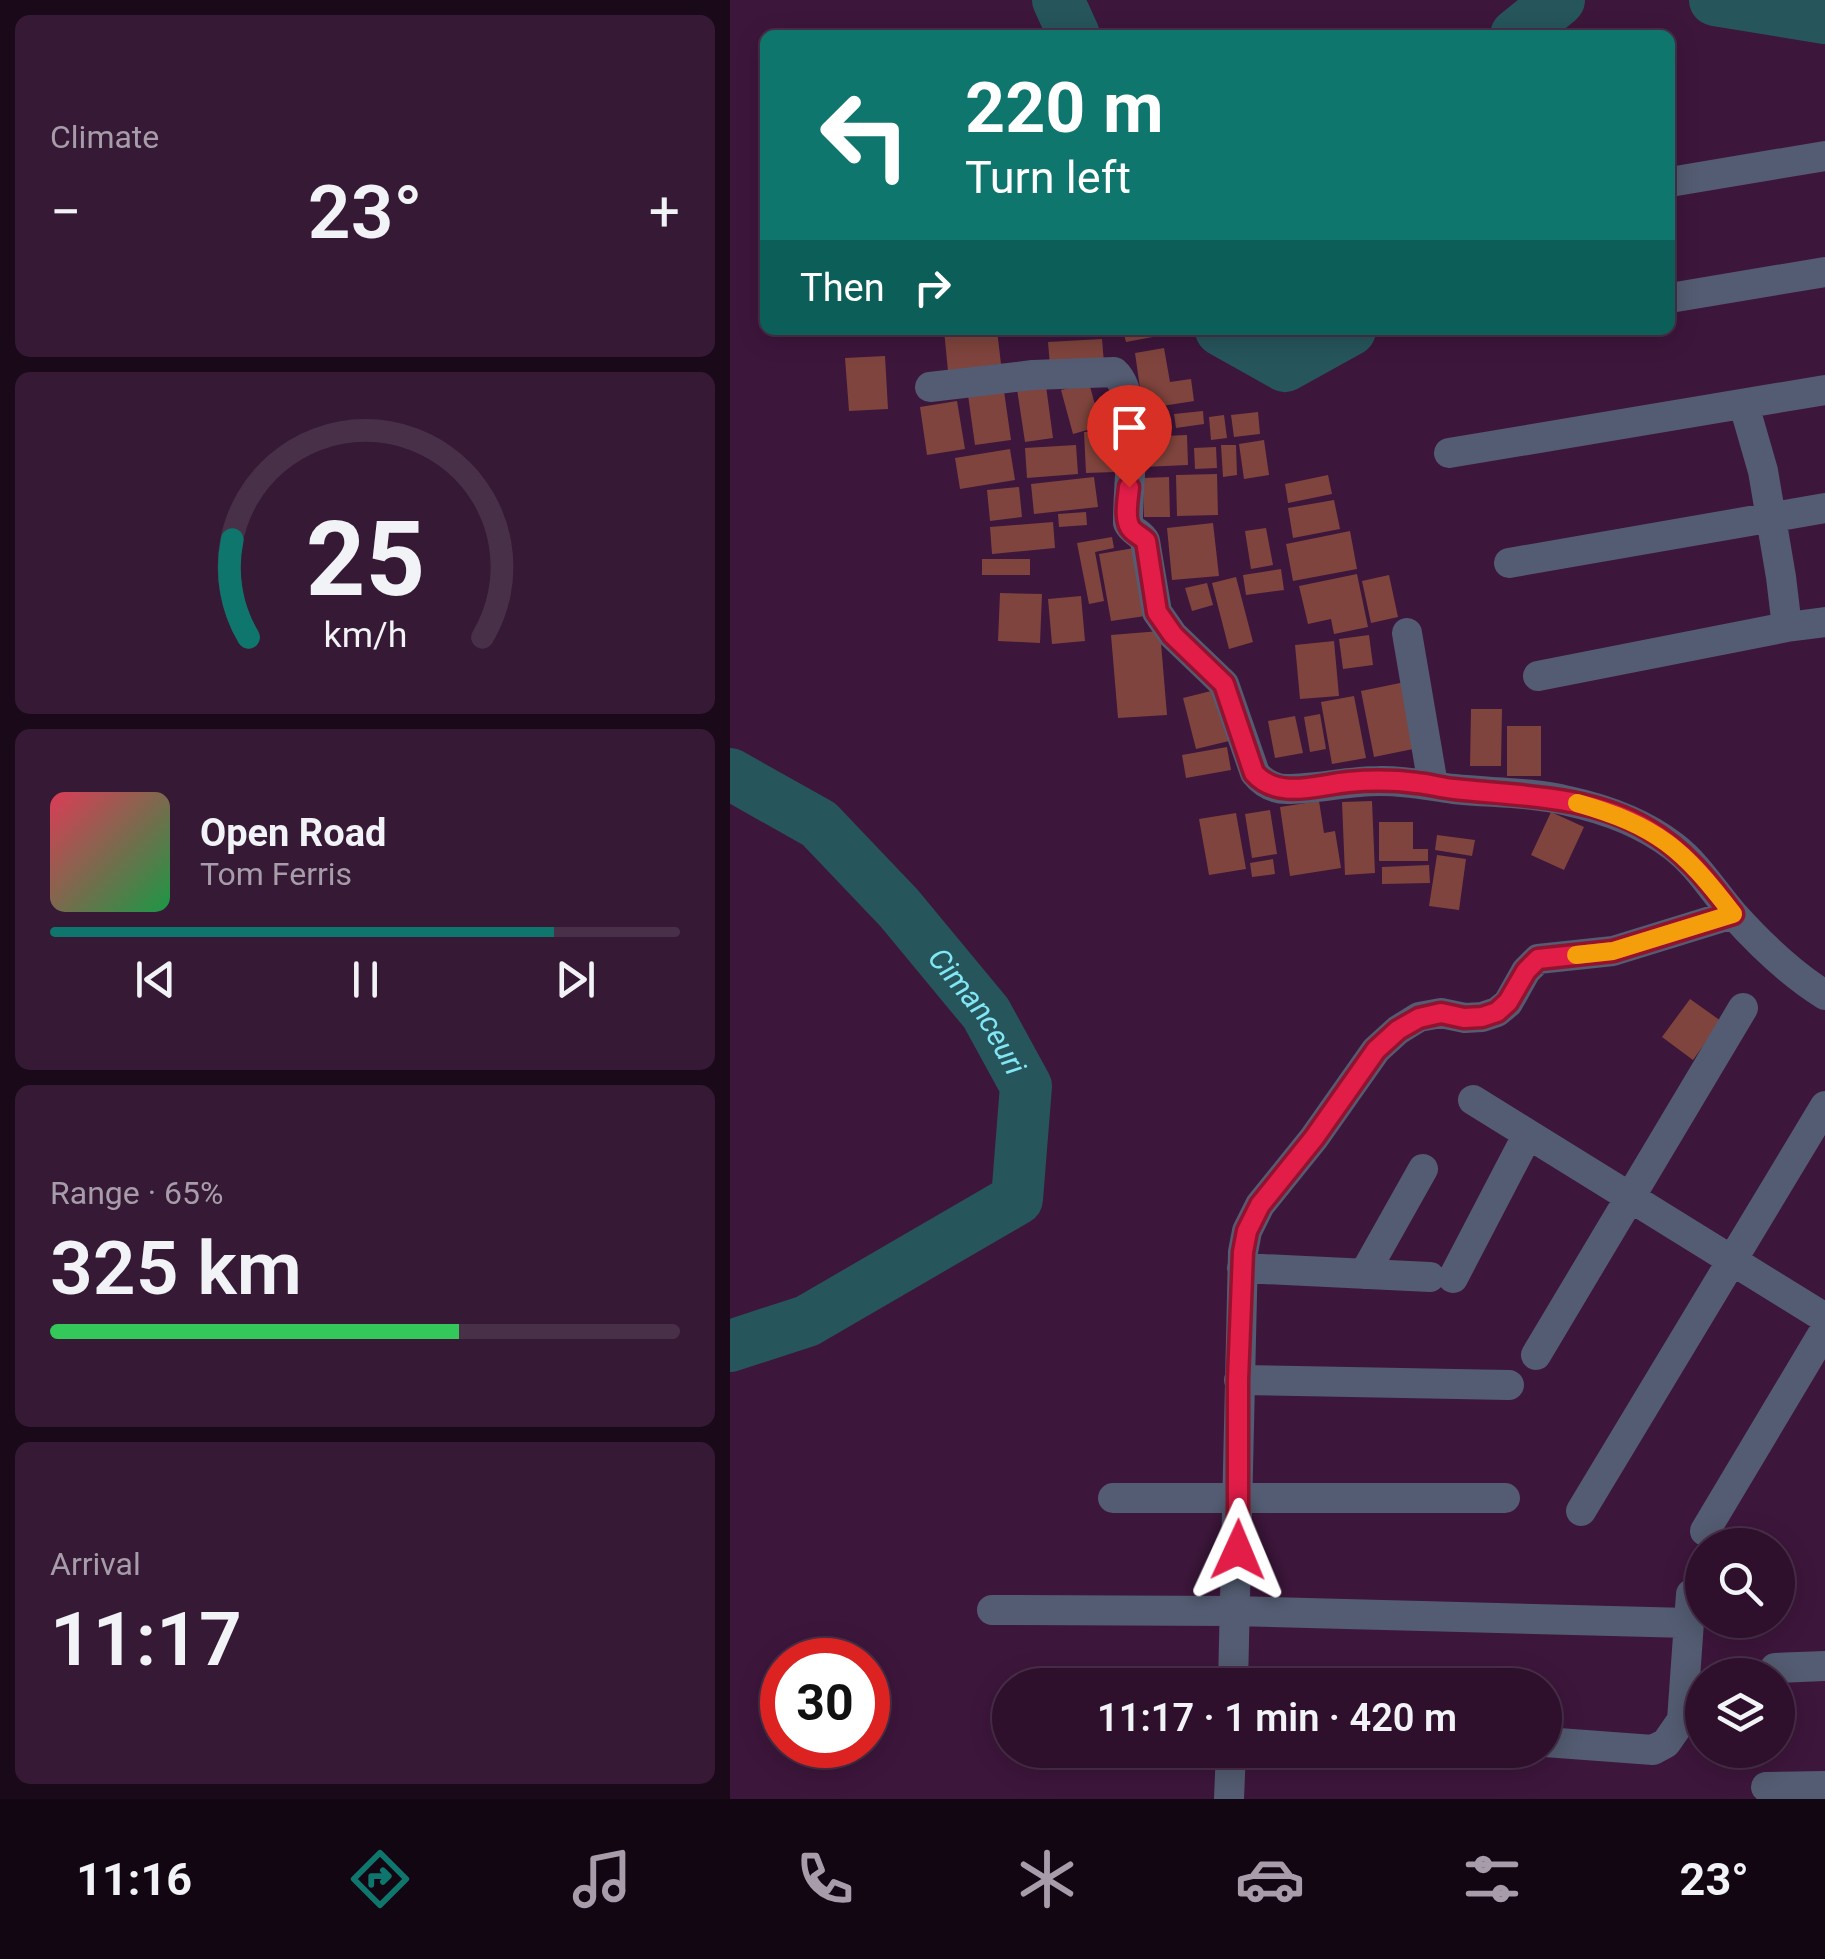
<!DOCTYPE html>
<html lang="en">
<head>
<meta charset="utf-8">
<style>
  :root { --surface:#2e102d; --page:#361935; --text:#f1f3f6; --muted:#a79daa; --line:#493049; --accent:#0f766e }
  body { margin:0; font-family:Roboto,sans-serif; background:var(--page); color:var(--text); height:100vh; display:flex; flex-direction:column; font-size:38px; white-space:nowrap }
  * { box-sizing:border-box; margin:0 }
  p { font-size:32px; color:var(--muted) }
  .icon { flex:none; width:55px; height:55px; fill:none; stroke:currentColor; stroke-width:2; stroke-linecap:round; stroke-linejoin:round }
  .map { position:relative; flex:1; overflow:hidden }
  .side { display:flex; flex-direction:column; gap:15px; padding:15px; background:#190919; width:730px }
  .side>* { flex:none }
  .banner { position:absolute; left:30px; top:30px; width:915px; height:305px; border-radius:15px; box-shadow:0 5px 25px #0003,0 0 0 2px var(--line); background:#0f766e; color:#fff; overflow:hidden }
  .tools { position:absolute; left:955px; top:1528px; display:grid; gap:20px }
  .tools a { display:grid; place-items:center; width:110px; height:110px; border-radius:50%; background:var(--surface); box-shadow:0 5px 25px #0003,0 0 0 2px var(--line); font-size:50px }
  .speed { position:absolute; left:30px; top:1638px; display:flex; gap:20px; font-size:50px; font-weight:700; text-align:center }
  .speed>* { display:grid; place-content:center; width:130px; height:130px; border-radius:50%; background:var(--surface); box-shadow:0 5px 25px #0003,0 0 0 2px var(--line); line-height:1 }
  .speed .limit { border:15px solid #d22; background:#fff; color:#111 }
  .pin { position:absolute; display:grid; place-items:center; width:85px; height:85px; color:#fff; margin:-102px -42px; border-radius:50% 50% 50% 0; rotate:-45deg; box-shadow:0 0 10px #0007 }
  .pin .icon { rotate:45deg }
  .me { position:absolute; width:110px; margin:-55px; rotate:1deg; stroke-linejoin:round; filter:drop-shadow(0 0 8px #0008) }
  .turn { display:flex; align-items:center; gap:35px; height:210px; padding:0 40px; font-size:45px }
  .turn .icon { width:130px; height:130px; stroke-width:2.5 }
  .turn b { display:block; font-size:70px; line-height:85px }
  .then { display:flex; align-items:center; height:95px; padding:0 40px; background:#0003; gap:20px; font-size:38px }
  .big { font-size:75px; font-weight:600; line-height:1.1 }
  .side .widget { flex:1; display:flex; flex-direction:column; justify-content:center; gap:15px; min-width:0; padding:0 35px; border-radius:15px; background:var(--page) }
  .side .dial { align-items:center; gap:0 }
  .dial svg { height:260px; overflow:visible; fill:none; stroke:var(--line); stroke-width:7; stroke-linecap:round; text-anchor:middle }
  .dial text { fill:var(--text); stroke:none }
  .song { display:flex; align-items:center; gap:30px }
  .cover { width:120px; height:120px; border-radius:15px; background:linear-gradient(135deg,hsl(350 70% 55%),hsl(140 70% 35%)) }
  .played { height:10px; border-radius:5px; background:linear-gradient(90deg,var(--accent) 80%,var(--line) 80%) }
  .keys { display:flex; justify-content:space-around; direction:ltr }
  .heat { display:flex; justify-content:space-between; align-items:center; font-size:55px; direction:ltr }
  .charge { height:15px; border-radius:8px; background:linear-gradient(90deg,#34c759 65%,var(--line) 0) }
  .trip { position:absolute; left:262px; top:1668px; width:570px; height:100px; border-radius:50px; background:var(--surface); box-shadow:0 5px 25px #0003,0 0 0 2px var(--line); font-weight:600; line-height:100px; text-align:center }
  .tab-bar { display:flex; height:160px; justify-content:space-around; align-items:center; background:#120612; color:var(--muted) }
  .tab-bar .icon { width:70px; height:70px }
  .tab-bar .active { color:var(--accent) }
  .tab-bar b { font-size:45px; color:var(--text) }
  main { display:flex; flex:1; min-height:0 }
  .map>svg:first-child { display:block }
</style>
</head>
<body>
<main>
<section class="side">
<div class="widget"><p>Climate</p>
<div class="heat"><a>−</a><b class="big">23°</b><a>+</a></div>
</div>
<div class="widget dial"><svg viewBox="0 0 100 80">
<path d="M14 69A42 42 0 1 1 86 69"/>
<path d="M14 69A42 42 0 0 1 9 39" stroke="#0f766e"/>
<text x="50" y="56" font-size="32" font-weight="700">25</text>
<text x="50" y="72" font-size="11">km/h</text>
</svg></div>
<div class="widget">
<div class="song"><i class="cover"></i><div><b>Open Road</b><p>Tom Ferris</p></div></div>
<div class="played"></div>
<div class="keys"><svg class="icon" aria-label="previous" viewBox="0 0 24 24"><path d="M18 5L8 12l10 7zM5 5v14"/></svg><svg class="icon" aria-label="pause" viewBox="0 0 24 24"><path d="M8 5v14M16 5v14"/></svg><svg class="icon" aria-label="next" viewBox="0 0 24 24"><path d="M6 5l10 7-10 7zM19 5v14"/></svg></div>
</div>
<div class="widget"><p>Range · 65%</p><b class="big">325 km</b><div class="charge"></div></div>
<div class="widget"><p>Arrival</p><b class="big">11:17</b></div>
</section>
<div class="map">
<svg width="1095" height="1799" viewBox="0 0 1095 1799">
  <rect width="100%" height="100%" fill="#3d163c"/>
  <g fill="none" stroke-linecap="round" stroke-linejoin="round">
    <!-- river -->
    <g stroke="#26555c" stroke-width="52">
      <path d="M328 0 344 35"/>
      <path d="M985 0 1095 18"/>
      <path d="M786 35 829 0"/>
      <path d="M491 330 555 366 620 330"/>
      <path id="s1" d="M0 774 89 824 169 908 256 1013 296 1086 287 1199 77 1321 0 1346"/>
    </g>
  </g>
  <!-- building -->
  <path fill="#7f443d" d="M214 330H267L271 364 218 371Z
    M393 330H427L428 336 396 342Z
    M372 339 374 363 320 366 318 342Z
    M434 348 440 382 461 379 464 401 413 409 405 353Z
    M155 356 158 409 119 411 115 358Z
    M359 383 371 426 343 434 331 390Z
    M316 386 323 438 295 442 287 389Z
    M274 391 281 440 245 445 238 395Z
    M227 401 235 449 197 455 190 407Z
    M473 411 474 424 446 428 444 414Z
    M528 412 530 434 504 437 501 415Z
    M438 413 439 428 415 431 413 415Z
    M494 415 497 438 481 440 479 417Z
    M384 431 385 472 356 473 354 432Z
    M457 435 458 465 413 467 412 437Z
    M534 440 539 475 514 479 509 444Z
    M346 445 348 474 297 478 295 448Z
    M491 445H506L507 475 493 477Z
    M486 447 487 468 465 469 464 448Z
    M280 449 285 480 230 489 225 458Z
    M487 474 488 515 447 516 446 475Z
    M598 475 602 494 558 503 555 484Z
    M364 477 368 507 304 514 301 484Z
    M439 477 440 517H414L413 478Z
    M289 487 292 517 260 521 257 490Z
    M604 500 610 529 563 538 558 508Z
    M356 512 357 525 329 527 328 514Z
    M323 522 325 548 262 554 260 527Z
    M483 523 489 576 442 580 437 528Z
    M536 528 543 565 521 569 515 531Z
    M620 531 627 569 563 581 556 544Z
    M382 537 384 548 365 552 374 601 359 604 347 543Z
    M410 547 422 615 381 621 369 554Z
    M252 559H300V575H252Z
    M551 569 554 590 516 595 513 575Z
    M627 574 638 627 604 634 601 619 578 624 569 586Z
    M659 575 668 617 641 623 632 581Z
    M506 577 523 642 499 649 482 583Z
    M477 583 483 605 462 611 455 588Z
    M270 593 312 594 310 643 268 641Z
    M351 596 355 641 322 644 318 599Z
    M430 631 437 715 388 718 381 635Z
    M639 635 643 665 613 669 609 639Z
    M604 641 609 696 570 699 565 645Z
    M675 682 688 748 644 757 631 691Z
    M485 690 499 741 466 749 453 698Z
    M624 696 636 758 602 764 591 702Z
    M741 709H772L771 766H740Z
    M590 714 596 749 580 752 574 717Z
    M565 716 573 753 545 758 538 721Z
    M777 726H811V776H777Z
    M497 747 501 770 456 778 452 755Z
    M589 801 594 833 605 831 611 868 560 876 550 807Z
    M642 801 645 873 615 875 612 802Z
    M540 810 547 854 522 858 515 814Z
    M821 812 854 827 834 870 801 855Z
    M506 813 516 869 479 875 469 819Z
    M649 822H683V849H698V861H649Z
    M707 835 745 840 742 856 705 850Z
    M707 855 736 859 729 910 699 906Z
    M543 859 545 874 522 877 520 863Z
    M699 865 700 883 652 884V867Z
    M960 999 991 1021 963 1060 932 1037Z"/>
  <g fill="none" stroke-linecap="round" stroke-linejoin="round">
    <!-- street -->
    <path stroke="#535c72" stroke-width="30" d="M940 182 1095 156
      M940 298 1095 272
      M200 387 303 375 384 372C412 396 397 487 398 523 402 532 411 533 415 541L427 612 443 635 494 684 525 773C533 783 543 789 557 789 587 789 618 781 649 781 674 780 699 786 724 789 762 793 802 792 838 801 875 809 913 823 943 846 968 865 983 891 1003 914 1030 944 1061 974 1095 995
      M1014 405 1033 471 1051 577 1057 627 1095 622
      M719 453 1095 390
      M779 563 1095 508
      M677 633 703 785
      M808 676 1057 627
      M743 1100 1095 1318
      M512 1268 700 1277
      M634 1274 693 1169
      M723 1278 798 1134
      M806 1355 1013 1008
      M509 1380 779 1385
      M383 1498H775
      M851 1511 1095 1106
      M975 1531 1095 1330
      M262 1610 504 1611 959 1623
      M1045 1668 1095 1666
      M503 1685 513 1252 517 1231 530 1205 584 1138 646 1050 668 1030 689 1017 711 1013 735 1018 752 1017 767 1012 778 1003 796 971 808 959 883 951 1003 914
      M278 1715H280
      M815 1742 923 1750 936 1743 952 1720 961 1594
      M1036 1787 1095 1786
      M499 1799 501 1750"/>
  </g>
  <g fill="none" stroke-linecap="round" stroke-linejoin="round">
    <!-- route casing -->
    <g stroke="#92132f" stroke-width="25">
      <path id="route" d="M399 487C398 499 393 521 402 530 406 534 412 537 416 541L427 612 443 635 494 684 524 773C548 800 587 785 618 782 641 780 664 780 687 783 699 784 712 788 724 789 789 796 859 795 917 829 954 850 978 881 1003 914L883 951 808 959 796 971 778 1002 767 1012 752 1017 734 1018 711 1013 689 1018 668 1030 646 1050 584 1138 530 1205 517 1231 513 1252 508 1380V1550"/>
    </g>
    <!-- route -->
    <use href="#route" stroke="#e11d48" stroke-width="18"/>
    <!-- slow -->
    <path stroke="#f59e0b" stroke-width="18" d="M846 955 883 951 1003 914C953 849 928 826 847 803"/>
  </g>
  <g text-anchor="middle" dominant-baseline="central" stroke-width="10" stroke-linejoin="round" paint-order="stroke">
    <!-- water labels -->
    <g font-size="30" font-style="italic" fill="#82e6f5" stroke="#1a0a1a">
      <text stroke="none"><textPath href="#s1" startOffset="348">Cimanceuri</textPath></text>
    </g>
  </g>
</svg>
<div class="tools">
<a><svg class="icon" aria-label="search" viewBox="0 0 24 24"><circle cx="10" cy="10" r="6"/><path d="M15 15l6 6"/></svg></a>
<a><svg class="icon" aria-label="layers" viewBox="0 0 24 24"><path d="M12 4l9 5-9 5-9-5zM3 14l9 5 9-5"/></svg></a>
</div>
<div class="speed"><div class="limit">30</div></div>
<div class="pin" style="left:399px;top:487px;background:#d93025"><svg class="icon" aria-label="arrive" viewBox="0 0 24 24"><path d="M6 21V4h12l-3 4 3 4H6"/></svg></div>
<svg class="me" style="left:508px;top:1550px" viewBox="-20 -20 40 40"><path d="M0-17L14 15 0 8-14 15z" fill="#e11d48" stroke="#fff" stroke-width="4"/></svg>
<div class="trip">11:17 · 1 min · 420 m</div>
<div class="banner">
<div class="turn"><svg class="icon" aria-label="left" viewBox="0 0 24 24"><path d="M17 20v-9H6M10 6l-5 5 5 5"/></svg><div><b>220 m</b>Turn left</div></div>
<div class="then">Then<svg class="icon" aria-label="right" viewBox="0 0 24 24"><path d="M7 20v-9h11M14 6l5 5-5 5"/></svg></div>
</div>
</div>
</main>
<nav class="tab-bar">
<b>11:16</b>
<svg class="icon active" aria-label="directions" viewBox="0 0 24 24"><path d="M12 3l9 9-9 9-9-9zM9 14v-3h6M13 9l2 2-2 2"/></svg>
<svg class="icon" aria-label="music" viewBox="0 0 24 24"><path d="M9 18V5l10-2v13"/><circle cx="6" cy="18" r="3"/><circle cx="16" cy="16" r="3"/></svg>
<svg class="icon" aria-label="phone" viewBox="0 0 24 24"><path d="M5 4h4l2 5-3 2q2 4 5 5l2-3 5 2v4C11 20 4 13 5 4z"/></svg>
<svg class="icon" aria-label="climate" viewBox="0 0 24 24"><path d="M12 3v18M4 7l16 10M4 17L20 7"/></svg>
<svg class="icon" aria-label="car" viewBox="0 0 24 24"><path d="M5 17H2v-5l4-1 3-4h7l3 4 3 1v5h-3M9 17h6M6 11h13"/><circle cx="7" cy="17" r="2"/><circle cx="17" cy="17" r="2"/></svg>
<svg class="icon" aria-label="filters" viewBox="0 0 24 24"><path d="M4 7h16M4 17h16"/><circle cx="9" cy="7" r="2"/><circle cx="15" cy="17" r="2"/></svg>
<b>23°</b>
</nav>
</body>
</html>
